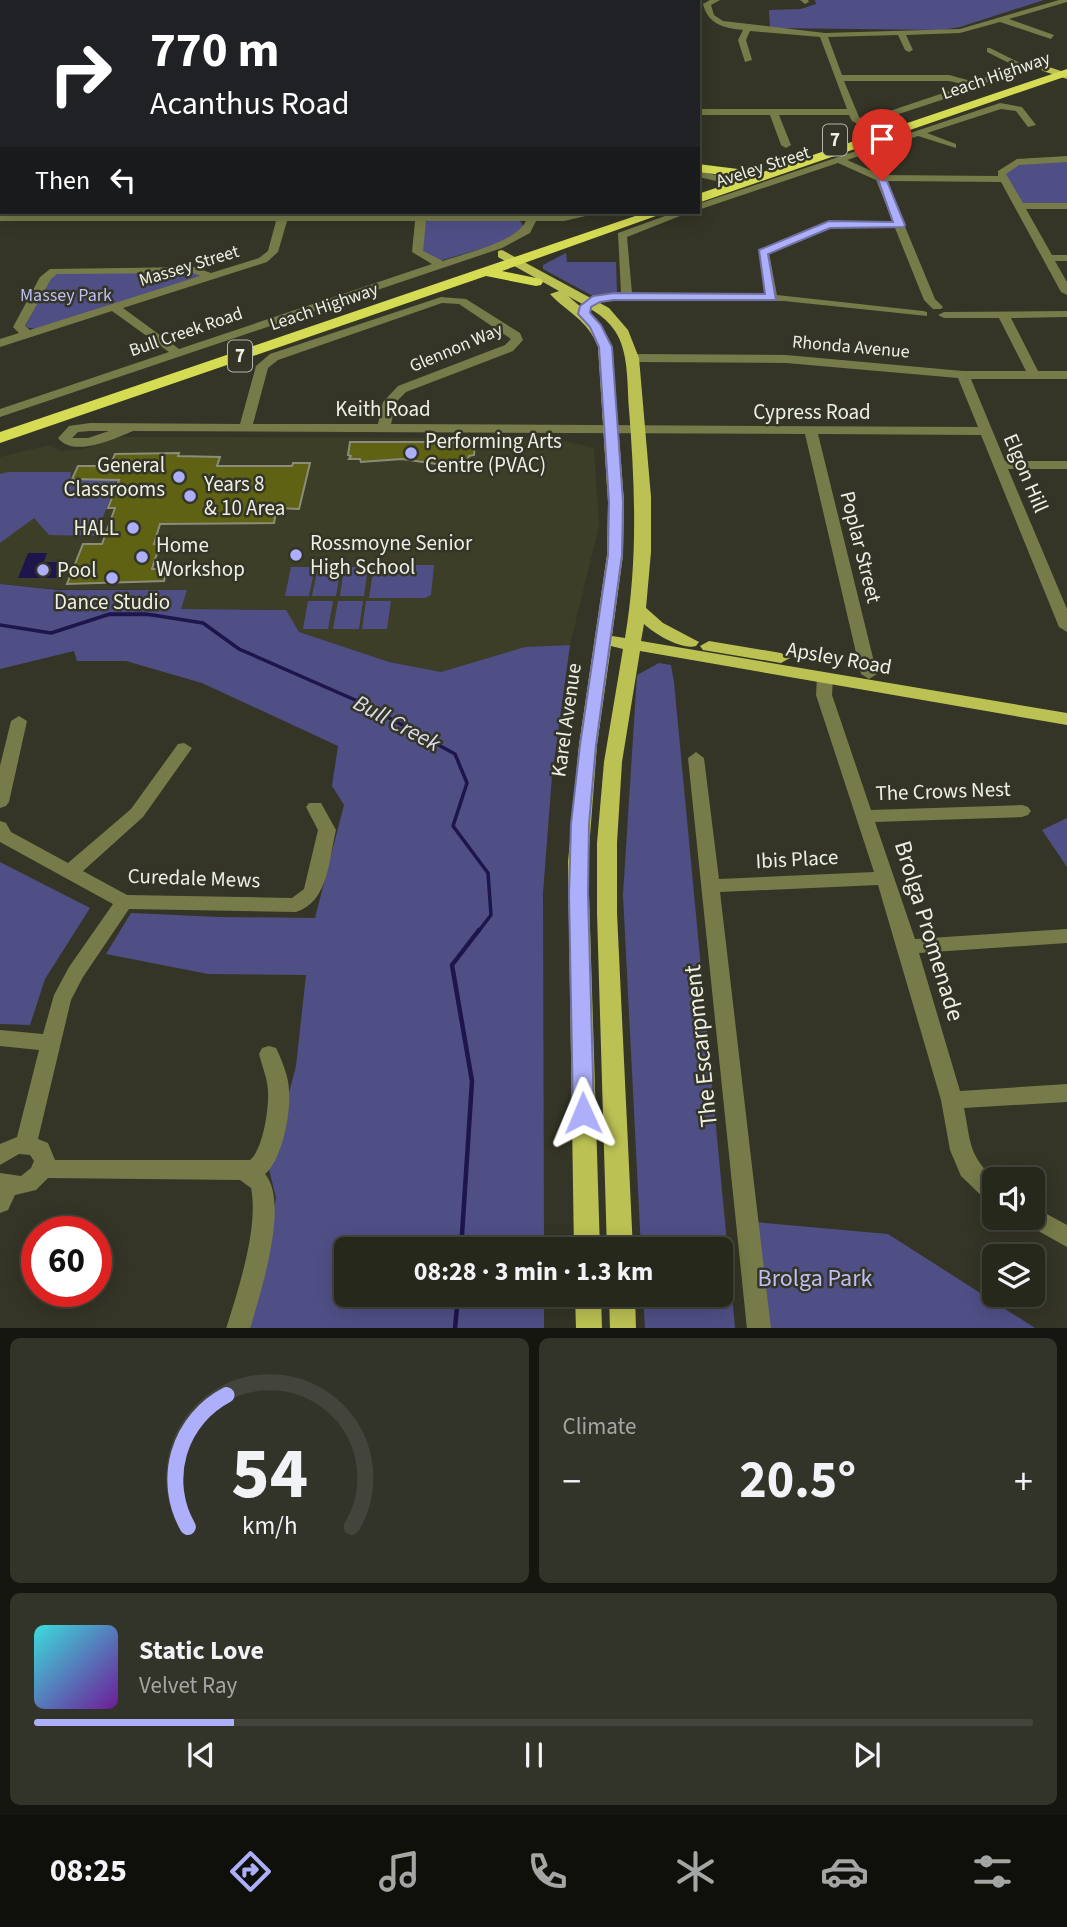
<!DOCTYPE html>
<html lang="en">
<head>
<meta charset="utf-8">
<style>
  :root { --surface:#27281c; --page:#333429; --text:#f1f3f6; --muted:#a4a6a3; --line:#43443b; --accent:#adaffb }
  body { margin:0; font-family:"Source Sans 3",sans-serif; background:var(--page); color:var(--text); height:100vh; display:flex; flex-direction:column; font-size:26px; white-space:nowrap }
  * { box-sizing:border-box; margin:0 }
  p { font-size:23px; color:var(--muted) }
  .icon { flex:none; width:38px; height:38px; fill:none; stroke:currentColor; stroke-width:2; stroke-linecap:round; stroke-linejoin:round }
  .map { position:relative; height:1328px; overflow:hidden }
  .sheet { display:flex; flex-direction:column; gap:10px; padding:10px; background:#15160f; flex:1 }
  .sheet>* { flex:none }
  .guide { position:absolute; left:0px; top:0px; width:700px; height:214px; box-shadow:0 4px 18px #0003,0 0 0 2px var(--line); background:#202124; color:#fff; overflow:hidden }
  .fabs { position:absolute; left:982px; top:1167px; display:grid; gap:14px }
  .fabs a { display:grid; place-items:center; width:63px; height:63px; border-radius:10px; background:var(--surface); box-shadow:0 4px 18px #0003,0 0 0 2px var(--line); font-size:35px }
  .speed { position:absolute; left:21px; top:1216px; display:flex; gap:14px; font-size:35px; font-weight:700; text-align:center }
  .speed>* { display:grid; place-content:center; width:91px; height:91px; border-radius:50%; background:var(--surface); box-shadow:0 4px 18px #0003,0 0 0 2px var(--line); line-height:1 }
  .speed .limit { border:10px solid #d22; background:#fff; color:#111 }
  .pin { position:absolute; display:grid; place-items:center; width:60px; height:60px; color:#fff; margin:-72px -30px; border-radius:50% 50% 50% 0; rotate:-45deg; box-shadow:0 0 7px #0007 }
  .pin .icon { rotate:45deg }
  .me { position:absolute; width:77px; margin:-38px; rotate:359deg; stroke-linejoin:round; filter:drop-shadow(0 0 5px #0008) }
  .turn { display:flex; align-items:center; gap:24px; height:147px; padding:0 35px; font-size:32px }
  .turn .icon { width:91px; height:91px; stroke-width:2.5 }
  .turn b { display:block; font-size:49px; line-height:60px }
  .then { display:flex; align-items:center; height:66px; padding:0 35px; background:#0003; gap:14px; font-size:26px }
  .big { font-size:52px; font-weight:700; line-height:1.1 }
  .sheet .tile { flex:1; display:flex; flex-direction:column; justify-content:center; gap:10px; min-width:0; padding:0 24px; border-radius:10px; background:var(--page) }
  .sheet .dial { align-items:center; gap:0 }
  .dial svg { height:182px; overflow:visible; fill:none; stroke:var(--line); stroke-width:7; stroke-linecap:round; text-anchor:middle }
  .dial text { fill:var(--text); stroke:none }
  .song { display:flex; align-items:center; gap:21px }
  .cover { width:84px; height:84px; border-radius:10px; background:linear-gradient(135deg,hsl(180 70% 55%),hsl(280 70% 35%)) }
  .played { height:7px; border-radius:4px; background:linear-gradient(90deg,var(--accent) 20%,var(--line) 20%) }
  .keys { display:flex; justify-content:space-around; direction:ltr }
  .heat { display:flex; justify-content:space-between; align-items:center; font-size:38px; direction:ltr }
  .sheet .tiles { flex:1; display:grid; gap:10px; grid-template-columns:1fr 1fr }
  .tile:last-child { grid-column:span 2 }
  .trip { position:absolute; left:334px; top:1237px; width:399px; height:70px; border-radius:10px; background:var(--surface); box-shadow:0 4px 18px #0003,0 0 0 2px var(--line); font-weight:700; line-height:70px; text-align:center }
  .tab-bar { display:flex; height:112px; justify-content:space-around; align-items:center; background:#10100b; color:var(--muted) }
  .tab-bar .icon { width:49px; height:49px }
  .tab-bar .selected { color:var(--accent) }
  .tab-bar b { font-size:32px; color:var(--text) }
  .map>svg:first-child { display:block }
</style>
</head>
<body>
<div class="map">
<svg width="1067" height="1329" viewBox="0 0 1067 1329">
  <rect width="100%" height="100%" fill="#343526"/>
  <!-- built -->
  <path fill="#3c3e27" d="M119 437 552 438 594 448 599 526 570 645 525 647 441 672 389 662 299 632 274 609H181L186 590 58 589 0 584V457L49 445 60 451 84 449Z"/>
  <!-- green -->
  <path fill="#4f4f86" d="M815 0H1044L960 27 942 30 770 28 769 10 801 9 816 4Z
    M1033 161H1067V204H1022L1005 173 1015 166Z
    M428 221H520L525 228 495 245 439 261 420 251 425 222Z
    M566 253 567 262H616L617 292 591 295 543 269V265Z
    M193 272 201 277 35 329 25 327 51 275 56 273Z
    M8 472H71L70 480H117L96 536 49 535 34 518 0 543V474Z
    M374 565H434L431 595 425 598H369Z
    M291 567H315L309 596H285Z
    M318 567H341L336 596H312Z
    M344 567H368L364 596H340Z
    M0 584 58 590H187L181 609 286 610 299 632 389 662 441 672 525 647 570 645 552 776 543 893 544 1249 346 1250V1295H544V1328H250L276 1198 269 1169 296 1066 306 975 208 974 106 954 131 913 220 917 315 918 344 805 332 786 338 746 202 683 126 661H77L74 651 0 669Z
    M308 601H333L328 629H303Z
    M338 601H363L359 629H333Z
    M366 601H391L387 629H362Z
    M659 663 671 665 674 682 735 1328H645L643 1295H721V1250L641 1249 623 895 637 675Z
    M1067 818V867L1042 830Z
    M0 862 90 908 45 979 30 1025 0 1024Z
    M755 1222 888 1234 1035 1328H770Z"/>
  <!-- water -->
  <path fill="#1d154c" d="M28 553H47L44 562H68L62 578H18Z"/>
  <g fill="none" stroke-linecap="round" stroke-linejoin="round">
    <!-- stream-far2 -->
    <path stroke="#1d154c" stroke-width="2.5" d="M105 615H155"/>
    <!-- stream-far1 -->
    <path stroke="#1d154c" stroke-width="3.5" d="M0 625 51 633 110 614H146L203 623 239 649 362 703 455 754 467 783 453 826 488 873 491 915 478 932"/>
    <!-- stream -->
    <path stroke="#1d154c" stroke-width="4.5" d="M461 1250 472 1081 452 965 479 930
      M455 1329 458 1295"/>
  </g>
  <!-- building -->
  <path fill="#5f6213" stroke="#8b8c7a" stroke-width="2" d="M350 442H475L474 455 469 456 464 468 402 459 361 462 360 459H349L351 456 348 455Z
    M179 453 178 456 220 457 217 466H292L293 463H310L299 509 277 508 274 523 160 524 154 544H160L152 569H167L164 581 67 584 83 544H102L115 508H108L119 480 72 479 78 466H110L115 454Z"/>
  <g fill="none" stroke-linecap="round" stroke-linejoin="round">
    <!-- minor -->
    <path fill="#777b49" fill-rule="evenodd" d="M7 0H18L20 2H9Z
      M33 0H45L30 2Z
      M151 0H163L149 2Z
      M361 0H369L360 2Z
      M594 0H602V2H594Z
      M710 0H720L711 5 714 15 723 21 825 33 960 29 1059 0H1067V2L1009 19 1054 35 1051 39 1000 22 960 33 906 35 913 50 909 52 905 50 898 35 828 37 842 75H949L975 82 1013 65 987 52V48H990L1024 65 969 91 862 126 852 121 849 115H779L791 145 786 148 781 145 770 115H698V109H847L820 37 750 31 746 40 752 60 745 62 738 40 743 30C723 28 708 24 703 4ZM844 81H949L967 85 863 120 859 117Z
      M800 0H808L809 2 805 4Z
      M0 8H2L0 13Z
      M0 42H2V46H0Z
      M0 74H2V80H0Z
      M1000 103 1022 107 1036 125 1028 127 1016 111 1001 109 927 133 956 144V148L918 136 847 160 881 175 998 176V171L1017 159 1067 156V162L1019 165 1006 174 1023 203H1067V209H1026L1052 255H1067V261H1055L1067 282V295L1061 292 1001 182 886 181 935 299 943 307 941 309H933L924 300 895 228 830 227 769 253 777 295 923 311 927 312V316L784 301 614 299 591 305 585 302 621 293 618 233 676 212H690L627 237 632 293 766 294 759 250 829 221 893 222 876 180 838 163 698 210V204Z
      M698 171 729 178 757 175 762 178C744 189 718 181 698 177Z
      M582 212H603L564 221H536L530 233 502 248 0 417V409L169 352 112 311 0 347V339L19 333 13 327 40 277 50 269 194 267 211 273 259 258 268 251 276 221H0V215H564ZM287 221H415L412 252 432 264 179 349 123 308 267 262 278 252ZM426 221H526C515 243 465 253 443 261L423 251ZM193 273 200 276 30 330 25 326 51 279 57 274Z
      M441 297 466 299 520 333 523 340 513 351 406 392 396 402 391 424 978 427 958 378 786 363 632 362 626 358 632 354 786 355 963 371H1026L999 318H944L938 315 944 312 1067 311V317L1011 318 1038 371H1067V379H971L1005 461H1067V469H1008L1067 609V632L1059 627 981 435 818 434 877 674 869 679 861 674 805 434 133 431C114 439 73 458 58 438L69 426 90 423 240 424 256 366 270 354ZM442 303 459 304 511 339 505 345 398 386 383 402 378 424H253L268 368 278 360ZM90 431H109L88 438H72L78 432Z
      M825 673 833 678 832 695 871 810 1022 805 1028 807 1031 811 1028 815 1022 817 875 822 915 939 1067 929V943L919 953 960 1091 1067 1084V1102L964 1108C971 1143 968 1154 995 1180L994 1203 986 1200 961 1176 950 1150 941 1100 878 885 720 892 771 1329H747L688 758 696 752 704 758 719 879 874 872 816 695 817 678Z
      M19 716 27 721 9 802 6 806 0 808V766L11 721Z
      M184 743 192 748 143 817 83 871 127 895 292 898 304 889 318 830 306 807 309 803H321L336 830C329 858 329 902 296 912L129 909 83 977 71 1000 38 1139 48 1143 55 1160H250C263 1150 269 1108 268 1092 268 1080 262 1066 259 1054L262 1048 269 1046 276 1048C282 1060 289 1078 289 1091 291 1113 282 1160 265 1174 290 1203 260 1294 250 1329H226C238 1290 259 1228 251 1188L240 1180 48 1178 36 1190 15 1195 8 1210 0 1213V1173L21 1176 31 1168 34 1161 30 1155 19 1154 0 1165V1144L17 1137 39 1050 0 1046V1030L43 1034 54 995 69 967 113 904 0 842V821L6 823 11 832 68 863 131 809 178 744Z
      M1032 1206 1067 1225V1247L1024 1223 1022 1218H1032Z"/>
    <!-- major -->
    <path fill="#bbc153" fill-rule="evenodd" d="M1046 66 1067 73V79L1043 71 1041 69Z
      M502 250 609 308 628 330 639 358 651 497V552L646 608 663 623 699 642 696 646C681 650 655 634 644 624L641 641 1067 713V725L640 651 622 762 617 843V913L633 1250H607L597 913V843L604 762 623 649 611 646 597 745 588 862 600 1250H574L568 862 579 745 607 555 608 502 598 347C588 320 568 313 550 294L559 291 498 257V251ZM568 296C585 306 604 314 615 331 629 352 627 384 629 409 635 487 638 561 625 638L612 636 623 555 624 502 612 347 596 320Z
      M709 641 781 653 790 658 781 663 703 650 700 646Z
      M575 1295H601L602 1329H576Z
      M609 1295H635L636 1329H610Z"/>
    <!-- highway -->
    <path fill="#d5dc54" fill-rule="evenodd" d="M1067 69V76L698 203V194Z
      M698 164 738 169 745 173 738 177 698 172Z
      M647 212H667L502 271 541 279 543 282 541 285 536 286 486 276 0 443V432Z"/>
  </g>
  <!-- route -->
  <path fill="#adaffb" stroke="#7072a3" stroke-width="2" d="M878 179 887 181 905 225 904 227 830 228 768 254 776 300H614L600 302 591 307 590 313 601 325 612 347 623 502 622 555 596 745 589 824 588 894 594 1113 591 1120 583 1122 576 1120 573 1113 569 894 571 824 580 745 608 555 609 502 599 347 590 327 578 314 580 306 593 296 614 293 765 294 759 250 829 221 893 222Z"/>
  <!-- markers -->
  <g fill="#adaffb" stroke="#343526" stroke-width="2.5">
    <circle cx="411" cy="453" r="7"/>
    <circle cx="179" cy="477" r="7"/>
    <circle cx="190" cy="496" r="7"/>
    <circle cx="133" cy="528" r="7"/>
    <circle cx="296" cy="555" r="7"/>
    <circle cx="142" cy="557" r="7"/>
    <circle cx="43" cy="570" r="7"/>
    <circle cx="112" cy="578" r="7"/>
  </g>
  <g text-anchor="middle" dominant-baseline="central" stroke-width="5" stroke-linejoin="round" paint-order="stroke">
    <!-- far-street labels -->
    <g font-size="18" fill="#eeefe5" stroke="#343526">
      <text transform="translate(996 76) rotate(-19)">Leach Highway</text>
      <text transform="translate(763 167) rotate(-18)">Aveley Street</text>
      <text transform="translate(189 266) rotate(-17)">Massey Street</text>
      <text transform="translate(324 307) rotate(-19)">Leach Highway</text>
      <text transform="translate(186 332) rotate(-19)">Bull Creek Road</text>
      <text transform="translate(851 347) rotate(5)">Rhonda Avenue</text>
      <text transform="translate(456 348) rotate(-23)">Glennon Way</text>
    </g>
    <!-- far-park labels -->
    <g font-size="18" fill="#bdbff5" stroke="#343526">
      <text x="66" y="295">Massey Park</text>
    </g>
    <!-- shield labels -->
    <g fill="#343526" stroke="#b6b7ac" stroke-width="2">
      <rect x="823" y="124.5" width="24" height="31" rx="5"/>
      <rect x="228" y="340.5" width="24" height="31" rx="5"/>
    </g>
    <g font-size="19" font-weight="bold" fill="#eeefe5">
      <text x="835" y="140">7</text>
      <text x="240" y="356">7</text>
    </g>
    <!-- street labels -->
    <g font-size="21" fill="#eeefe5" stroke="#343526">
      <text x="383" y="409">Keith Road</text>
      <text x="812" y="412">Cypress Road</text>
      <text transform="translate(1026 473) rotate(67)">Elgon Hill</text>
      <text transform="translate(861 547) rotate(76)">Poplar Street</text>
      <text transform="translate(839 658) rotate(10)">Apsley Road</text>
      <text transform="translate(566 720) rotate(-82)">Karel Avenue</text>
      <text transform="translate(943 791) rotate(-2)">The Crows Nest</text>
      <text transform="translate(797 859) rotate(-3)">Ibis Place</text>
      <text transform="translate(194 878) rotate(2)">Curedale Mews</text>
    </g>
    <!-- poi labels -->
    <g font-size="21" fill="#eeefe5" stroke="#343526" text-anchor="start">
      <text x="425" y="441">Performing Arts<tspan x="425" dy="24">Centre (PVAC)</tspan></text>
      <text x="165" y="465" text-anchor="end">General<tspan x="165" dy="24">Classrooms</tspan></text>
      <text x="204" y="484">Years 8<tspan x="204" dy="24">&amp; 10 Area</tspan></text>
      <text x="119" y="528" text-anchor="end">HALL</text>
      <text x="310" y="543">Rossmoyne Senior<tspan x="310" dy="24">High School</tspan></text>
      <text x="156" y="545">Home<tspan x="156" dy="24">Workshop</tspan></text>
      <text x="57" y="570">Pool</text>
      <text x="112" y="602" text-anchor="middle">Dance Studio</text>
    </g>
    <!-- water labels -->
    <g font-size="23" font-style="italic" fill="#dbdcef" stroke="#343526">
      <text transform="translate(397 723) rotate(28)">Bull Creek</text>
    </g>
    <!-- near-street labels -->
    <g font-size="24" fill="#eeefe5" stroke="#343526">
      <text transform="translate(929 931) rotate(73)">Brolga Promenade</text>
      <text transform="translate(701 1046) rotate(-96)">The Escarpment</text>
    </g>
    <!-- near-park labels -->
    <g font-size="24" fill="#bdbff5" stroke="#343526">
      <text x="815" y="1278">Brolga Park</text>
    </g>
  </g>
</svg>
<div class="fabs">
<a><svg class="icon" aria-label="sound" viewBox="0 0 24 24"><path d="M4 9h4l5-4v14l-5-4H4zM17 9q2 3 0 6"/></svg></a>
<a><svg class="icon" aria-label="layers" viewBox="0 0 24 24"><path d="M12 4l9 5-9 5-9-5zM3 14l9 5 9-5"/></svg></a>
</div>
<div class="speed"><div class="limit">60</div></div>
<div class="pin" style="left:882px;top:181px;background:#d93025"><svg class="icon" aria-label="arrive" viewBox="0 0 24 24"><path d="M6 21V4h12l-3 4 3 4H6"/></svg></div>
<svg class="me" style="left:583px;top:1113px" viewBox="-20 -20 40 40"><path d="M0-17L14 15 0 8-14 15z" fill="#adaffb" stroke="#fff" stroke-width="4"/></svg>
<div class="trip">08:28 · 3 min · 1.3 km</div>
<div class="guide">
<div class="turn"><svg class="icon" aria-label="right" viewBox="0 0 24 24"><path d="M7 20v-9h11M14 6l5 5-5 5"/></svg><div><b>770 m</b>Acanthus Road</div></div>
<div class="then">Then<svg class="icon" aria-label="left" viewBox="0 0 24 24"><path d="M17 20v-9H6M10 6l-5 5 5 5"/></svg></div>
</div>
</div>
<section class="sheet">
<div class="tiles">
<div class="tile dial"><svg viewBox="0 0 100 80">
<path d="M14 69A42 42 0 1 1 86 69"/>
<path d="M14 69A42 42 0 0 1 31 11" stroke="#adaffb"/>
<text x="50" y="56" font-size="32" font-weight="700">54</text>
<text x="50" y="72" font-size="11">km/h</text>
</svg></div>
<div class="tile"><p>Climate</p>
<div class="heat"><a>−</a><b class="big">20.5°</b><a>+</a></div>
</div>
<div class="tile">
<div class="song"><i class="cover"></i><div><b>Static Love</b><p>Velvet Ray</p></div></div>
<div class="played"></div>
<div class="keys"><svg class="icon" aria-label="previous" viewBox="0 0 24 24"><path d="M18 5L8 12l10 7zM5 5v14"/></svg><svg class="icon" aria-label="pause" viewBox="0 0 24 24"><path d="M8 5v14M16 5v14"/></svg><svg class="icon" aria-label="next" viewBox="0 0 24 24"><path d="M6 5l10 7-10 7zM19 5v14"/></svg></div>
</div>
</div>
</section>
<nav class="tab-bar">
<b>08:25</b>
<svg class="icon selected" aria-label="directions" viewBox="0 0 24 24"><path d="M12 3l9 9-9 9-9-9zM9 14v-3h6M13 9l2 2-2 2"/></svg>
<svg class="icon" aria-label="music" viewBox="0 0 24 24"><path d="M9 18V5l10-2v13"/><circle cx="6" cy="18" r="3"/><circle cx="16" cy="16" r="3"/></svg>
<svg class="icon" aria-label="phone" viewBox="0 0 24 24"><path d="M5 4h4l2 5-3 2q2 4 5 5l2-3 5 2v4C11 20 4 13 5 4z"/></svg>
<svg class="icon" aria-label="climate" viewBox="0 0 24 24"><path d="M12 3v18M4 7l16 10M4 17L20 7"/></svg>
<svg class="icon" aria-label="car" viewBox="0 0 24 24"><path d="M5 17H2v-5l4-1 3-4h7l3 4 3 1v5h-3M9 17h6M6 11h13"/><circle cx="7" cy="17" r="2"/><circle cx="17" cy="17" r="2"/></svg>
<svg class="icon" aria-label="filters" viewBox="0 0 24 24"><path d="M4 7h16M4 17h16"/><circle cx="9" cy="7" r="2"/><circle cx="15" cy="17" r="2"/></svg>
</nav>
</body>
</html>
